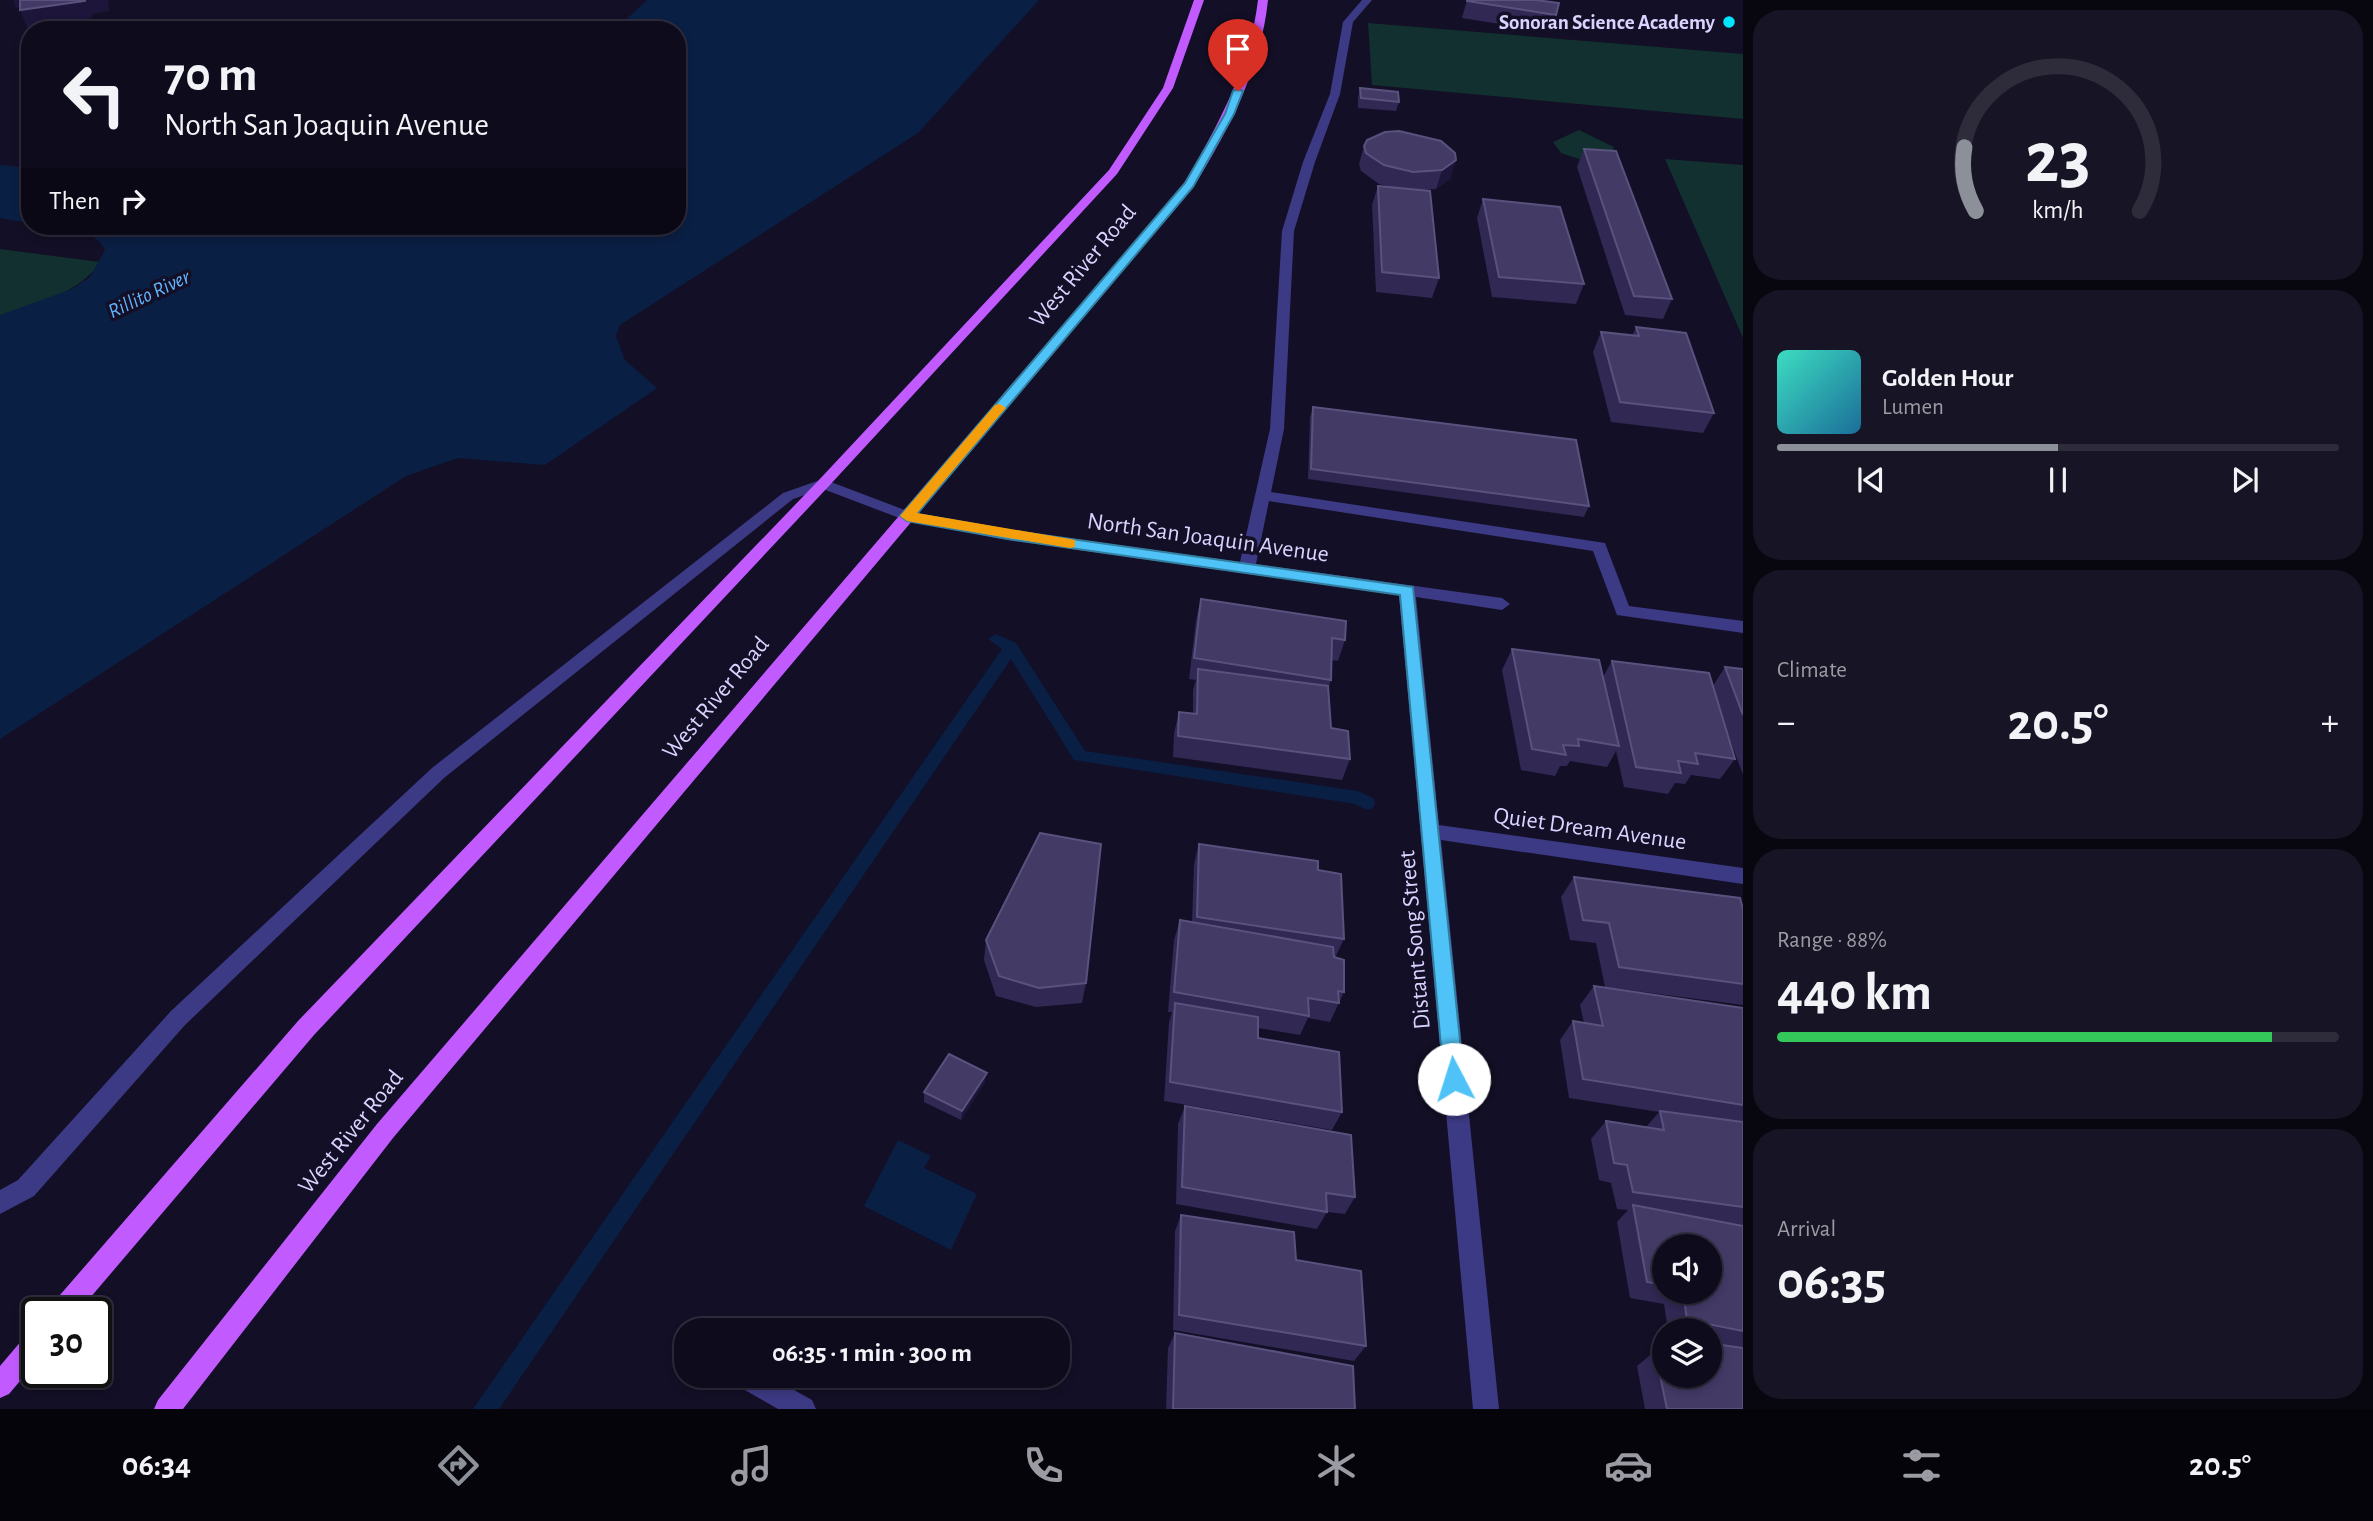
<!DOCTYPE html>
<html lang="en">
<head>
<meta charset="utf-8">
<style>
  :root { --surface:#0e0b1c; --page:#171425; --text:#f1f3f6; --muted:#9b9ba3; --line:#2e2b3b; --accent:#8c9099 }
  body { margin:0; font-family:"Alegreya Sans",sans-serif; background:var(--page); color:var(--text); height:100vh; display:flex; flex-direction:column; font-size:26px; white-space:nowrap }
  * { box-sizing:border-box; margin:0 }
  p { font-size:23px; color:var(--muted) }
  .icon { flex:none; width:38px; height:38px; fill:none; stroke:currentColor; stroke-width:2; stroke-linecap:round; stroke-linejoin:round }
  .map { position:relative; flex:1; overflow:hidden }
  .sheet { display:flex; flex-direction:column; gap:10px; padding:10px; background:#08060f; width:630px }
  .sheet>* { flex:none }
  .hud { position:absolute; left:21px; top:21px; width:665px; height:214px; border-radius:28px; box-shadow:0 4px 10px #0003,0 0 0 2px var(--line); background:#0e0b1c; color:var(--text); overflow:hidden }
  .controls { position:absolute; left:1652px; top:1234px; display:grid; gap:14px }
  .controls a { display:grid; place-items:center; width:70px; height:70px; border-radius:50%; background:var(--surface); box-shadow:0 4px 10px #0003,0 0 0 2px var(--line); font-size:35px }
  .speed { position:absolute; left:21px; top:1297px; display:flex; gap:14px; font-size:35px; font-weight:700; text-align:center }
  .speed>* { display:grid; place-content:center; width:91px; height:91px; border-radius:50%; background:var(--surface); box-shadow:0 4px 10px #0003,0 0 0 2px var(--line); line-height:1 }
  .speed .limit { border:4px solid #111; border-radius:10px; background:#fff; color:#111 }
  .pin { position:absolute; display:grid; place-items:center; width:60px; height:60px; color:#fff; margin:-72px -30px; border-radius:50% 50% 50% 0; rotate:-45deg; box-shadow:0 0 7px #0007 }
  .pin .icon { rotate:45deg }
  .me { position:absolute; width:77px; margin:-38px; rotate:355deg; stroke-linejoin:round; filter:drop-shadow(0 0 5px #0008) }
  .turn { display:flex; align-items:center; gap:24px; height:147px; padding:0 28px; font-size:32px }
  .turn .icon { width:91px; height:91px; stroke-width:2.5 }
  .turn b { display:block; font-size:49px; line-height:60px }
  .then { display:flex; align-items:center; height:66px; padding:0 28px; background:#0003; gap:14px; font-size:26px }
  .big { font-size:52px; font-weight:700; line-height:1.1 }
  .sheet .tile { flex:1; display:flex; flex-direction:column; justify-content:center; gap:10px; min-width:0; padding:0 24px; border-radius:28px; background:var(--page) }
  .sheet .dial { align-items:center; gap:0 }
  .dial svg { height:182px; overflow:visible; fill:none; stroke:var(--line); stroke-width:7; stroke-linecap:round; text-anchor:middle }
  .dial text { fill:var(--text); stroke:none }
  .song { display:flex; align-items:center; gap:21px }
  .cover { width:84px; height:84px; border-radius:10px; background:linear-gradient(135deg,hsl(170 70% 55%),hsl(200 70% 35%)) }
  .played { height:7px; border-radius:4px; background:linear-gradient(90deg,var(--accent) 50%,var(--line) 50%) }
  .keys { display:flex; justify-content:space-around; direction:ltr }
  .heat { display:flex; justify-content:space-between; align-items:center; font-size:38px; direction:ltr }
  .charge { height:10px; border-radius:5px; background:linear-gradient(90deg,#34c759 88%,var(--line) 0) }
  .trip { position:absolute; left:674px; top:1318px; width:396px; height:70px; border-radius:28px; background:var(--surface); box-shadow:0 4px 10px #0003,0 0 0 2px var(--line); font-weight:700; line-height:70px; text-align:center }
  .tab-bar { display:flex; height:112px; justify-content:space-around; align-items:center; background:#06040b; color:var(--muted) }
  .tab-bar .icon { width:49px; height:49px }
  .tab-bar .selected { color:var(--accent) }
  .tab-bar b { font-size:32px; color:var(--text) }
  main { display:flex; flex:1; min-height:0 }
  .map>svg:first-child { display:block }
</style>
</head>
<body>
<main>
<div class="map">
<svg width="1743" height="1409" viewBox="0 0 1743 1409">
  <rect width="100%" height="100%" fill="#130f26"/>
  <!-- green -->
  <path fill="#12302f" d="M1368 23 1743 54V119L1372 85Z
    M1579 130 1614 147 1611 155 1585 161 1561 153 1553 142Z
    M1665 159 1743 165V338Z
    M0 249 100 262C80 294 34 304 0 315Z"/>
  <!-- water -->
  <path fill="#0a1f44" d="M647 0H1039L918 133 620 325 616 336 625 360 657 388 545 465 458 458 406 476 0 739V315L72 289 90 277 105 250C95 229 68 228 47 226H677V30H615Z
    M0 165 30 168V223L0 218Z
    M898 1140 931 1156 924 1168 977 1194 951 1250 864 1206Z"/>
  <g fill="none" stroke-linecap="round" stroke-linejoin="round">
    <!-- stream -->
    <path fill="#0a1f44" fill-rule="evenodd" d="M996 634 1016 643 1085 751 1358 791 1373 798 1375 803 1373 808 1367 810 1355 804 1074 760 1011 659 499 1409H473L1002 649 988 639Z"/>
    <!-- minor -->
    <path fill="#3d3a85" fill-rule="evenodd" d="M1362 0H1372L1353 22 1340 94 1315 162 1294 231 1284 429 1271 492 1605 543 1629 606 1743 621V633L1617 615 1593 551 1269 501 1256 564 1502 598 1510 604 1502 610 1416 597 1439 825 1743 868V884L1441 840 1499 1409H1473L1399 595 1001 539 902 519 823 489 793 499 444 778 185 1025 34 1196 0 1214V1190L18 1180 171 1011 432 768 783 493 823 479 910 512 1001 529 1240 562 1270 429 1282 231 1303 162 1330 94 1343 22Z
      M732 1376H769L812 1400 816 1409H778L736 1385Z"/>
    <!-- major -->
    <path fill="#c25bff" fill-rule="evenodd" d="M1194 0H1204L1173 88 1117 174 828 487 314 1035 78 1312H50L53 1303 298 1021 818 481 1109 170 1163 88Z
      M1258 0H1268C1261 68 1229 130 1193 187L393 1138 183 1409H154L158 1400 377 1124 1184 184C1218 125 1250 68 1258 0Z
      M37 1330V1361L9 1394 0 1398V1366L28 1333Z"/>
  </g>
  <!-- wall -->
  <path fill="#312854" fill-rule="evenodd" d="M1467 0 1556 15 1550 32 1462 18Z
    M1360 88 1399 102 1396 111 1358 108V98Z
    M1364 146 1456 160 1450 179 1436 189 1421 190 1439 278 1432 298 1376 292 1372 205 1378 186 1390 187 1379 184 1361 171 1359 164Z
    M1584 149 1672 299 1663 319 1625 315 1577 167Z
    M1483 199 1584 284 1576 304 1492 297 1477 218Z
    M1636 327 1714 413 1703 433 1611 422 1593 352 1601 332 1632 336Z
    M1313 407 1589 506 1584 517 1308 479 1310 417Z
    M1201 599 1345 640 1338 661 1332 660 1331 680 1328 689 1331 728 1350 759 1342 780 1173 757 1174 733 1179 712 1193 713V690L1196 680 1189 679 1196 620Z
    M1512 649 1603 677 1612 661 1713 686 1725 667 1743 669V775L1720 712 1735 759 1720 779 1691 775 1685 784 1675 783 1668 794 1624 787 1616 751 1607 767 1570 761 1567 766H1560L1555 776 1521 770 1502 670Z
    M1199 844 1318 870 1344 939 1335 958 1344 992 1330 1022 1308 1018 1300 1035 1258 1028V1038L1342 1112 1332 1130 1164 1101 1169 1022 1172 1012H1168L1174 940 1180 920 1192 922 1194 864Z
    M1574 877 1743 909V1005L1605 987 1596 943 1570 940 1561 897Z
    M986 940 1086 983 1082 1003 1036 1007 996 996 984 960Z
    M1594 986 1743 1008V1409H1645L1637 1366 1655 1351 1710 1376V1348L1714 1344 1710 1343V1330H1668L1664 1304 1630 1298 1617 1222 1628 1210 1617 1209 1611 1183 1599 1180 1591 1139 1606 1121 1646 1127 1659 1112 1569 1098 1560 1040 1573 1021 1584 1023 1580 1005ZM1664 1246 1710 1292H1664Z
    M985 1082 961 1120 924 1102V1092Z
    M1185 1106 1355 1197 1345 1214 1327 1212 1317 1229 1176 1204 1178 1124Z
    M1181 1215 1296 1260 1366 1346 1354 1361 1173 1330 1175 1231Z
    M1175 1333 1355 1409H1166L1168 1348Z"/>
  <!-- shaded-wall -->
  <path fill="#1d163a" d="M13 0H71V1L16 8Z
    M85 0H108L109 11 92 14V18L27 27 20 10Z
    M1456 160 1450 179 1436 189 1442 170Z
    M987 1073 985 1082 961 1120 962 1111Z"/>
  <!-- building -->
  <path fill="#433a66" stroke="#5a527e" stroke-width="2" d="M20 0H85V1L20 10Z
    M1467 0H1536L1559 3 1556 15 1467 1Z
    M1360 88 1398 92 1399 102 1361 98Z
    M1399 131 1441 141 1455 153 1456 160 1442 170 1413 172 1384 165 1366 153 1364 146 1367 140 1385 132Z
    M1584 149 1616 151 1672 299 1634 296Z
    M1378 186 1430 191 1439 278 1382 272Z
    M1483 199 1560 207 1584 284 1499 277Z
    M1636 327 1686 333 1714 413 1620 402 1601 332 1639 336Z
    M1313 407 1576 440 1589 506 1311 469Z
    M1201 599 1346 621 1345 640 1332 638 1331 680 1194 658Z
    M1512 649 1599 660 1619 746 1578 739 1579 746 1563 745 1566 755 1532 749Z
    M1612 661 1709 673 1735 759 1695 753 1698 764 1678 761 1681 773 1636 767Z
    M1725 667 1743 669V715Z
    M1198 669 1328 686 1331 728 1348 731 1350 759 1178 736 1179 712 1197 714Z
    M1040 833 1101 844 1086 983 1039 988 999 976 986 940Z
    M1199 844 1318 861V870L1341 874 1344 939 1197 917Z
    M1574 877 1740 898 1743 909V984L1619 967 1609 923 1583 920Z
    M1180 920 1333 947 1334 957 1344 960V992L1338 991 1339 1003 1308 998 1309 1016 1174 992Z
    M1594 986 1743 1008V1105L1583 1079 1573 1021 1603 1026Z
    M1175 1003 1258 1017V1038L1339 1052 1342 1112 1170 1082Z
    M949 1054 987 1073 962 1111 924 1092Z
    M1185 1106 1351 1135 1355 1197 1326 1193 1327 1212 1182 1187Z
    M1660 1111 1743 1122V1207L1633 1192 1627 1165 1614 1163 1606 1121 1664 1130Z
    M1633 1205 1743 1226V1331L1687 1320 1683 1292H1710V1246H1664V1285L1647 1282Z
    M1181 1215 1294 1232 1296 1260 1361 1271 1366 1346 1179 1315Z
    M1175 1333 1353 1366 1355 1409H1173Z
    M1715 1344 1743 1348V1409H1667L1655 1351 1664 1353V1376H1710V1360L1718 1361Z"/>
  <!-- route -->
  <path fill="#4fc3f7" stroke="#337fa1" stroke-width="2" d="M1238 89 1243 91 1234 114 1193 187 917 514 1014 531 1413 587 1464 1079 1461 1085 1454 1088 1447 1085 1444 1079 1400 595 1014 540 907 521 900 516 1185 183 1225 114 1233 91Z"/>
  <!-- slow -->
  <path fill="#f59e0b" d="M1000 404 1006 408 1004 410 917 513 1070 539 1075 540V547L1070 548 907 521 900 516 995 405Z"/>
  <!-- markers -->
  <circle fill="#00e5ff" stroke="#130f26" stroke-width="2.5" cx="1729" cy="22" r="7"/>
  <g text-anchor="middle" dominant-baseline="central" stroke-width="7" stroke-linejoin="round" paint-order="stroke">
    <!-- far-poi labels -->
    <g font-size="21" font-weight="bold" fill="#d9d4ff" stroke="#130f26" text-anchor="end">
      <text x="1715" y="22">Sonoran Science Academy</text>
    </g>
    <!-- far-water labels -->
    <g font-size="21" font-style="italic" fill="#62b6ff" stroke="#130f26">
      <text transform="translate(149 294) rotate(-25)">Rillito River</text>
    </g>
    <!-- street labels -->
    <g font-size="24" fill="#d9d4ff" stroke="#130f26">
      <text transform="translate(1083 266) rotate(-50)">West River Road</text>
      <text transform="translate(1208 538) rotate(8)">North San Joaquin Avenue</text>
      <text transform="translate(716 698) rotate(-50)">West River Road</text>
      <text transform="translate(1590 829) rotate(8)">Quiet Dream Avenue</text>
      <text transform="translate(1415 940) rotate(-95)">Distant Song Street</text>
      <text transform="translate(351 1132) rotate(-51)">West River Road</text>
    </g>
  </g>
</svg>
<div class="controls">
<a><svg class="icon" aria-label="sound" viewBox="0 0 24 24"><path d="M4 9h4l5-4v14l-5-4H4zM17 9q2 3 0 6"/></svg></a>
<a><svg class="icon" aria-label="layers" viewBox="0 0 24 24"><path d="M12 4l9 5-9 5-9-5zM3 14l9 5 9-5"/></svg></a>
</div>
<div class="speed"><div class="limit">30</div></div>
<div class="pin" style="left:1238px;top:91px;background:#d93025"><svg class="icon" aria-label="arrive" viewBox="0 0 24 24"><path d="M6 21V4h12l-3 4 3 4H6"/></svg></div>
<svg class="me" style="left:1454px;top:1079px" viewBox="-20 -20 40 40"><circle r="19" fill="#fff"/><path d="M0-13L10 11 0 6-10 11z" fill="#4fc3f7"/></svg>
<div class="trip">06:35 · 1 min · 300 m</div>
<div class="hud">
<div class="turn"><svg class="icon" aria-label="left" viewBox="0 0 24 24"><path d="M17 20v-9H6M10 6l-5 5 5 5"/></svg><div><b>70 m</b>North San Joaquin Avenue</div></div>
<div class="then">Then<svg class="icon" aria-label="right" viewBox="0 0 24 24"><path d="M7 20v-9h11M14 6l5 5-5 5"/></svg></div>
</div>
</div>
<section class="sheet">
<div class="tile dial"><svg viewBox="0 0 100 80">
<path d="M14 69A42 42 0 1 1 86 69"/>
<path d="M14 69A42 42 0 0 1 9 41" stroke="#8c9099"/>
<text x="50" y="56" font-size="32" font-weight="700">23</text>
<text x="50" y="72" font-size="11">km/h</text>
</svg></div>
<div class="tile">
<div class="song"><i class="cover"></i><div><b>Golden Hour</b><p>Lumen</p></div></div>
<div class="played"></div>
<div class="keys"><svg class="icon" aria-label="previous" viewBox="0 0 24 24"><path d="M18 5L8 12l10 7zM5 5v14"/></svg><svg class="icon" aria-label="pause" viewBox="0 0 24 24"><path d="M8 5v14M16 5v14"/></svg><svg class="icon" aria-label="next" viewBox="0 0 24 24"><path d="M6 5l10 7-10 7zM19 5v14"/></svg></div>
</div>
<div class="tile"><p>Climate</p>
<div class="heat"><a>−</a><b class="big">20.5°</b><a>+</a></div>
</div>
<div class="tile"><p>Range · 88%</p><b class="big">440 km</b><div class="charge"></div></div>
<div class="tile"><p>Arrival</p><b class="big">06:35</b></div>
</section>
</main>
<nav class="tab-bar">
<b>06:34</b>
<svg class="icon selected" aria-label="directions" viewBox="0 0 24 24"><path d="M12 3l9 9-9 9-9-9zM9 14v-3h6M13 9l2 2-2 2"/></svg>
<svg class="icon" aria-label="music" viewBox="0 0 24 24"><path d="M9 18V5l10-2v13"/><circle cx="6" cy="18" r="3"/><circle cx="16" cy="16" r="3"/></svg>
<svg class="icon" aria-label="phone" viewBox="0 0 24 24"><path d="M5 4h4l2 5-3 2q2 4 5 5l2-3 5 2v4C11 20 4 13 5 4z"/></svg>
<svg class="icon" aria-label="climate" viewBox="0 0 24 24"><path d="M12 3v18M4 7l16 10M4 17L20 7"/></svg>
<svg class="icon" aria-label="car" viewBox="0 0 24 24"><path d="M5 17H2v-5l4-1 3-4h7l3 4 3 1v5h-3M9 17h6M6 11h13"/><circle cx="7" cy="17" r="2"/><circle cx="17" cy="17" r="2"/></svg>
<svg class="icon" aria-label="filters" viewBox="0 0 24 24"><path d="M4 7h16M4 17h16"/><circle cx="9" cy="7" r="2"/><circle cx="15" cy="17" r="2"/></svg>
<b>20.5°</b>
</nav>
</body>
</html>
